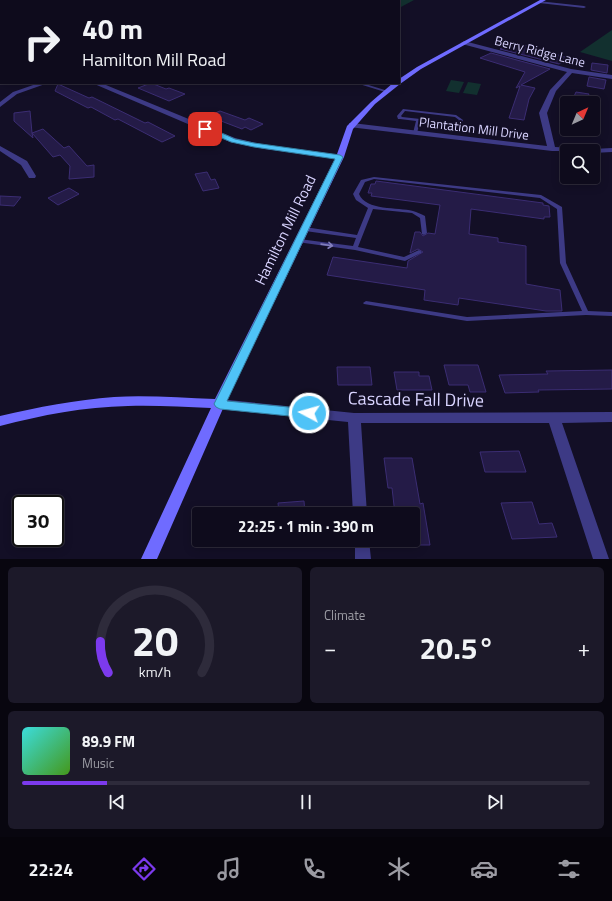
<!DOCTYPE html>
<html lang="en">
<head>
<meta charset="utf-8">
<style>
  :root { --surface:#0e0b1c; --page:#1c1929; --text:#f1f3f6; --muted:#9b9ba3; --line:#2e2b3b; --accent:#7c3aed }
  body { margin:0; font-family:"Titillium Web",sans-serif; background:var(--page); color:var(--text); height:100vh; display:flex; flex-direction:column; font-size:15px; white-space:nowrap }
  * { box-sizing:border-box; margin:0 }
  p { font-size:13px; color:var(--muted) }
  .icon { flex:none; width:22px; height:22px; fill:none; stroke:currentColor; stroke-width:2; stroke-linecap:round; stroke-linejoin:round }
  .map { position:relative; height:559px; overflow:hidden }
  .details { display:flex; flex-direction:column; gap:8px; padding:8px; background:#08060f; flex:1 }
  .details>* { flex:none }
  .top-card { position:absolute; left:0px; top:0px; width:400px; height:84px; box-shadow:0 2px 10px #0003,0 0 0 1px var(--line); background:#0e0b1c; color:var(--text); overflow:hidden }
  .needle { width:26px; rotate:44deg }
  .fabs { position:absolute; left:560px; top:96px; display:grid; gap:8px }
  .fabs a { display:grid; place-items:center; width:40px; height:40px; border-radius:4px; background:var(--surface); box-shadow:0 2px 10px #0003,0 0 0 1px var(--line); font-size:20px }
  .speed { position:absolute; left:12px; top:495px; display:flex; gap:8px; font-size:20px; font-weight:700; text-align:center }
  .speed>* { display:grid; place-content:center; width:52px; height:52px; border-radius:50%; background:var(--surface); box-shadow:0 2px 10px #0003,0 0 0 1px var(--line); line-height:1 }
  .speed .limit { border:2px solid #111; border-radius:6px; background:#fff; color:#111 }
  .pin { position:absolute; display:grid; place-items:center; width:34px; height:34px; color:#fff; margin:-17px; border-radius:8px; box-shadow:0 2px 6px #0006 }
  .me { position:absolute; width:44px; margin:-22px; rotate:276deg; stroke-linejoin:round; filter:drop-shadow(0 0 3px #0008) }
  .turn { display:flex; align-items:center; gap:14px; height:84px; padding:0 16px; font-size:18px }
  .turn .icon { width:52px; height:52px; stroke-width:2.5 }
  .turn b { display:block; font-size:28px; line-height:34px }
  .big { font-size:30px; font-weight:700; line-height:1.1 }
  .details .widget { flex:1; display:flex; flex-direction:column; justify-content:center; gap:6px; min-width:0; padding:0 14px; border-radius:6px; background:var(--page) }
  .details .dial { align-items:center; gap:0 }
  .dial svg { height:104px; overflow:visible; fill:none; stroke:var(--line); stroke-width:7; stroke-linecap:round; text-anchor:middle }
  .dial text { fill:var(--text); stroke:none }
  .song { display:flex; align-items:center; gap:12px }
  .cover { width:48px; height:48px; border-radius:6px; background:linear-gradient(135deg,hsl(180 70% 55%),hsl(100 70% 35%)) }
  .played { height:4px; border-radius:2px; background:linear-gradient(90deg,var(--accent) 15%,var(--line) 15%) }
  .keys { display:flex; justify-content:space-around; direction:ltr }
  .heat { display:flex; justify-content:space-between; align-items:center; font-size:22px; direction:ltr }
  .details .tiles { flex:1; display:grid; gap:8px; grid-template-columns:1fr 1fr }
  .widget:last-child { grid-column:span 2 }
  .trip { position:absolute; left:192px; top:507px; width:228px; height:40px; border-radius:4px; background:var(--surface); box-shadow:0 2px 10px #0003,0 0 0 1px var(--line); font-weight:700; line-height:40px; text-align:center }
  .tabs { display:flex; height:64px; justify-content:space-around; align-items:center; background:#06040b; color:var(--muted) }
  .tabs .icon { width:28px; height:28px }
  .tabs .current { color:var(--accent) }
  .tabs b { font-size:18px; color:var(--text) }
  .map>svg:first-child { display:block }
</style>
</head>
<body>
<div class="map">
<svg width="612" height="559" viewBox="0 0 612 559">
  <rect width="100%" height="100%" fill="#130f26"/>
  <!-- green -->
  <path fill="#12302f" d="M299 0H414L399 8V1Z
    M612 30V61L580 52Z
    M451 80 464 82 459 93 446 91Z
    M468 82 481 84 477 95 463 93Z"/>
  <g fill="none" stroke-linecap="round" stroke-linejoin="round">
    <!-- stream -->
    <path stroke="#0a1f44" stroke-width="2" d="M3 1 7 0"/>
  </g>
  <!-- building -->
  <path fill="#241b47" stroke="#3b2d73" d="M512 42 544 50 543 51 569 58 559 64 500 49Z
    M491 53 550 69 521 85 535 88 529 99 524 120 509 118 520 86 516 88 525 72 480 58Z
    M592 63 608 65 607 73 591 70Z
    M589 77 606 80 604 89 587 86Z
    M151 83 166 89 169 88 185 94 169 101 138 88Z
    M58 84 89 98 92 97 145 123 148 122 175 136 162 142 118 119 115 120 91 107 88 108 55 91Z
    M576 92 589 94 585 103H571Z
    M30 111 32 133 43 129 64 148 69 146 87 166 94 165V177L69 179 70 166 60 155 53 157 32 133 33 138 14 121V113Z
    M220 111 245 120 249 118 263 124 251 130 245 127 242 129 208 116Z
    M207 172 211 180 215 179 219 188 203 191 195 174Z
    M376 181 543 203V205L549 206 550 217H544V219L471 209 469 234 498 238V242L526 246V284L560 290 562 311H546L459 298 458 305 424 300 425 290 327 275 333 257 407 268 408 261 423 252 418 249 410 253 415 232H420L423 236 428 233 435 234 440 205 371 196 372 193H368L371 184H375Z
    M69 188 79 194 58 205 48 198Z
    M0 196 21 197 14 206 0 205Z
    M444 365H478L486 392H470L468 385H449Z
    M337 367H370L372 385H338Z
    M612 370V389L538 390 539 392 505 393 499 375 548 374 546 371Z
    M394 372H419V376H429L432 390H397Z
    M519 451 526 472H485L480 452Z
    M384 458H412L420 504 423 503 430 545H413V514H395L392 488H388Z
    M304 501 305 514H279L278 503Z
    M532 502 539 524 552 523 557 537 512 539 501 503Z"/>
  <g fill="none" stroke-linecap="round" stroke-linejoin="round">
    <!-- lane -->
    <path fill="#3d3a85" fill-rule="evenodd" d="M240 0H243V1H240Z
      M538 1 584 6 586 7 584 8 539 3Z
      M356 83H362L388 91 385 92Z
      M403 109 456 115 463 120 462 124 457 125 420 121 417 133 415 134 413 133 416 121 400 119H398L397 116ZM405 111 455 117 459 120 458 122 457 123 402 117 401 116Z
      M374 177 541 195 562 207 566 263 588 311 611 312H612V316L586 315 467 321 364 304 363 303 366 301 467 317 582 311 560 263 557 209 540 198 374 179 365 182 359 194C366 211 398 207 413 211 417 212 421 214 425 216L427 233 424 235 422 234 420 218 412 213 373 209 358 247 404 257 419 250 422 252 421 253 405 261 355 250 297 242 296 241 299 239 353 246 356 238 305 231 302 229 305 227 357 235 368 208 356 200 353 194 361 180Z"/>
    <!-- street -->
    <path fill="#3d3a85" fill-rule="evenodd" d="M1 38V42L0 43V39Z
      M464 41 571 69 612 75V79L572 73 556 91 547 113 555 147 593 149 612 148V152L593 153V151H552L349 127V123H352L547 146 539 113 550 90 567 72 462 44 461 43Z
      M0 56H1V60H0Z
      M39 83H48L17 94 0 107V102L13 92Z
      M92 83H101L235 138 265 145 340 155 344 157 340 159 265 149 230 142Z
      M0 146 27 161 36 176 35 178H29L21 165 0 151Z
      M219 399 354 413 612 412V422L562 423 609 559H593L549 423H361L367 514H353L348 422 219 409 215 407 213 404 215 401Z
      M355 540H369L371 559H355Z"/>
    <!-- secondary -->
    <path fill="#6f6bff" fill-rule="evenodd" d="M540 0H546L421 69 400 84 375 104 353 129 344 157 225 404 157 559H141L211 408C183 407 155 405 128 406 84 407 42 415 0 426V416C38 407 76 400 114 397 148 395 182 398 215 399L336 157 347 126 371 102 393 83H399V79L417 67Z"/>
  </g>
  <!-- one-way arrows -->
  <defs><path id="oneway-shaft" d="M-6 0H5M1.5-3L5.5 0L1.5 3" fill="none" stroke-width="1.6" stroke-linecap="round" stroke-linejoin="round"/></defs>
  <use stroke="#837fbc" href="#oneway-shaft" transform="translate(327 245) rotate(8)"/>
  <!-- route -->
  <path fill="#4fc3f7" stroke="#337fa1" d="M203 127H208L235 139 254 143 340 155 343 157 227 401 309 409 313 410 315 413 313 417 309 418 220 409 216 407 214 404 335 159 254 147 231 142 203 130Z"/>
  <g text-anchor="middle" dominant-baseline="central" stroke-width="4" stroke-linejoin="round" paint-order="stroke">
    <!-- far-street labels -->
    <g font-size="13" fill="#d9d4ff" stroke="#130f26">
      <text transform="translate(540 51) rotate(14)">Berry Ridge Lane</text>
      <text transform="translate(474 128) rotate(7)">Plantation Mill Drive</text>
    </g>
    <!-- street labels -->
    <g font-size="15" fill="#d9d4ff" stroke="#130f26">
      <text transform="translate(285 230) rotate(-64)">Hamilton Mill Road</text>
    </g>
    <!-- near-street labels -->
    <g font-size="18" fill="#d9d4ff" stroke="#130f26">
      <text transform="translate(416 399) rotate(1)">Cascade Fall Drive</text>
    </g>
  </g>
</svg>
<div class="fabs">
<a><svg class="needle" viewBox="-14 -14 28 28"><path d="M0-13l5 13h-10z" fill="#e53935"/><path d="M0 13l5-13h-10z" fill="#9b9ba3"/></svg></a>
<a><svg class="icon" aria-label="search" viewBox="0 0 24 24"><circle cx="10" cy="10" r="6"/><path d="M15 15l6 6"/></svg></a>
</div>
<div class="speed"><div class="limit">30</div></div>
<div class="pin" style="left:205px;top:129px;background:#d93025"><svg class="icon" aria-label="arrive" viewBox="0 0 24 24"><path d="M6 21V4h12l-3 4 3 4H6"/></svg></div>
<svg class="me" style="left:309px;top:413px" viewBox="-20 -20 40 40"><circle r="17" fill="#4fc3f7" stroke="#fff" stroke-width="3"/><path d="M0-11L8 9 0 5-8 9z" fill="#fff"/></svg>
<div class="trip">22:25 · 1 min · 390 m</div>
<div class="top-card">
<div class="turn"><svg class="icon" aria-label="right" viewBox="0 0 24 24"><path d="M7 20v-9h11M14 6l5 5-5 5"/></svg><div><b>40 m</b>Hamilton Mill Road</div></div>
</div>
</div>
<section class="details">
<div class="tiles">
<div class="widget dial"><svg viewBox="0 0 100 80">
<path d="M14 69A42 42 0 1 1 86 69"/>
<path d="M14 69A42 42 0 0 1 8 45" stroke="#7c3aed"/>
<text x="50" y="56" font-size="32" font-weight="700">20</text>
<text x="50" y="72" font-size="11">km/h</text>
</svg></div>
<div class="widget"><p>Climate</p>
<div class="heat"><a>−</a><b class="big">20.5°</b><a>+</a></div>
</div>
<div class="widget">
<div class="song"><i class="cover"></i><div><b>89.9 FM</b><p>Music</p></div></div>
<div class="played"></div>
<div class="keys"><svg class="icon" aria-label="previous" viewBox="0 0 24 24"><path d="M18 5L8 12l10 7zM5 5v14"/></svg><svg class="icon" aria-label="pause" viewBox="0 0 24 24"><path d="M8 5v14M16 5v14"/></svg><svg class="icon" aria-label="next" viewBox="0 0 24 24"><path d="M6 5l10 7-10 7zM19 5v14"/></svg></div>
</div>
</div>
</section>
<nav class="tabs">
<b>22:24</b>
<svg class="icon current" aria-label="directions" viewBox="0 0 24 24"><path d="M12 3l9 9-9 9-9-9zM9 14v-3h6M13 9l2 2-2 2"/></svg>
<svg class="icon" aria-label="music" viewBox="0 0 24 24"><path d="M9 18V5l10-2v13"/><circle cx="6" cy="18" r="3"/><circle cx="16" cy="16" r="3"/></svg>
<svg class="icon" aria-label="phone" viewBox="0 0 24 24"><path d="M5 4h4l2 5-3 2q2 4 5 5l2-3 5 2v4C11 20 4 13 5 4z"/></svg>
<svg class="icon" aria-label="climate" viewBox="0 0 24 24"><path d="M12 3v18M4 7l16 10M4 17L20 7"/></svg>
<svg class="icon" aria-label="car" viewBox="0 0 24 24"><path d="M5 17H2v-5l4-1 3-4h7l3 4 3 1v5h-3M9 17h6M6 11h13"/><circle cx="7" cy="17" r="2"/><circle cx="17" cy="17" r="2"/></svg>
<svg class="icon" aria-label="filters" viewBox="0 0 24 24"><path d="M4 7h16M4 17h16"/><circle cx="9" cy="7" r="2"/><circle cx="15" cy="17" r="2"/></svg>
</nav>
</body>
</html>
